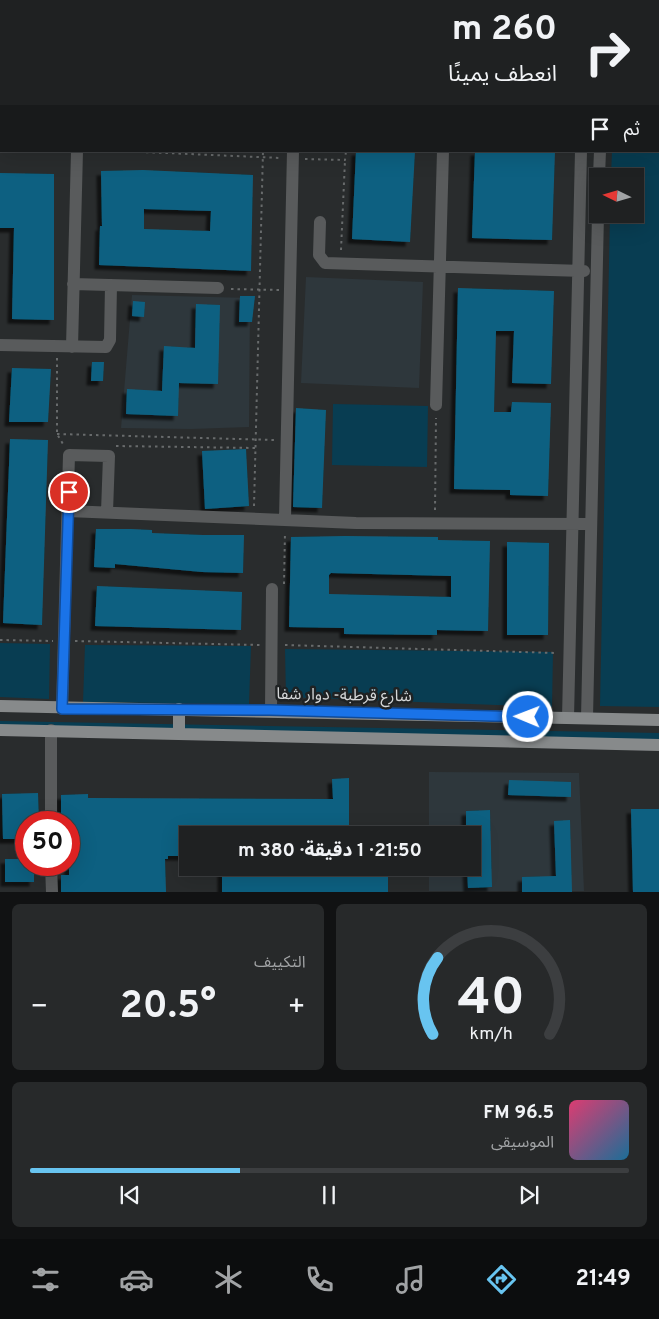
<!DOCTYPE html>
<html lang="ar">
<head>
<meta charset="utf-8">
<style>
  :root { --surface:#1f2122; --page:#27292a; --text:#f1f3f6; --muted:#a1a3a5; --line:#3c3e40; --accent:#68c4f0 }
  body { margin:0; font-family:Overpass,"Noto Sans Arabic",sans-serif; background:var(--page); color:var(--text); direction:rtl; height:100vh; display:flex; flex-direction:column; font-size:19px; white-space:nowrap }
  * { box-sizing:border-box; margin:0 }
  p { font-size:16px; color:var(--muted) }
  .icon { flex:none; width:28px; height:28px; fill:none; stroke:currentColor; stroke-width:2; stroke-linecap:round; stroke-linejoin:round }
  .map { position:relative; height:892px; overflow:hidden; direction:ltr }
  .details { display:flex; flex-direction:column; gap:12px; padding:12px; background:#111213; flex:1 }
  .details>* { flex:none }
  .guide { position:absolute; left:0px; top:0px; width:660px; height:152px; box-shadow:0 5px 20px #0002,0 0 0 1px var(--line); direction:rtl; background:#1f2122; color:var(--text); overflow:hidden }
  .needle { width:32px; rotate:275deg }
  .controls { position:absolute; left:589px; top:168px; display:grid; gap:10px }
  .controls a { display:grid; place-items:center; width:55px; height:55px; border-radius:0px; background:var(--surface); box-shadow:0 5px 20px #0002,0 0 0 1px var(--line); font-size:25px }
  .speed { position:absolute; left:15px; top:811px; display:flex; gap:10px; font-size:25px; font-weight:700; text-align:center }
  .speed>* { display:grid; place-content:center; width:65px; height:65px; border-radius:50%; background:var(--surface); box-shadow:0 5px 20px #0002,0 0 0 1px var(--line); line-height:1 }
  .speed .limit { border:8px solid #d22; background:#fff; color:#111 }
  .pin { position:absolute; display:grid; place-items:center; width:42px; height:42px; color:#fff; margin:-21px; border:2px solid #fff; border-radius:50%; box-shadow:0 1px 5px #0007 }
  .me { position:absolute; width:55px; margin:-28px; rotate:271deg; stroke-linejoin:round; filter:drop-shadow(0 0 4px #0008) }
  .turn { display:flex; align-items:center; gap:18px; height:105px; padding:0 20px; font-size:22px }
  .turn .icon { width:65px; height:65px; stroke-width:2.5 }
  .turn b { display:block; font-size:35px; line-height:42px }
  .then { display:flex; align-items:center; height:48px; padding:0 20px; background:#0003; gap:10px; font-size:19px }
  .big { font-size:38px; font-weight:700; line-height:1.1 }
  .details .widget { flex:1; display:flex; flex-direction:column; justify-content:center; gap:8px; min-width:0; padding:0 18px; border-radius:8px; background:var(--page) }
  .details .dial { align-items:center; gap:0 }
  .dial svg { height:130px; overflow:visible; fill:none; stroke:var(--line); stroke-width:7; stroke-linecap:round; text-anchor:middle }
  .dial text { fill:var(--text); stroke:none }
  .song { display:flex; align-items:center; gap:15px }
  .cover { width:60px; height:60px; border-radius:8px; background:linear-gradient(135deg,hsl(340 70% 55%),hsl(200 70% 35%)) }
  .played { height:5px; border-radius:2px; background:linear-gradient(90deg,var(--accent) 35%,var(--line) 35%) }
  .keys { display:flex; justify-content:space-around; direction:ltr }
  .heat { display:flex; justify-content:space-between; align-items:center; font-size:28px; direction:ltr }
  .details .tiles { flex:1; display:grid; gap:12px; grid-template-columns:1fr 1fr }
  .widget:last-child { grid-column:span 2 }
  .trip { position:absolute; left:179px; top:826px; width:302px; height:50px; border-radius:0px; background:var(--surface); box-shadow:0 5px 20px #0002,0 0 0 1px var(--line); font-weight:700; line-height:50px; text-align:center; direction:rtl }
  .menu { display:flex; height:80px; justify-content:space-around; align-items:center; background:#0c0d0e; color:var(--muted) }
  .menu .icon { width:35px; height:35px }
  .menu .current { color:var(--accent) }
  .menu b { font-size:22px; color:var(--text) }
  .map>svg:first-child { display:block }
</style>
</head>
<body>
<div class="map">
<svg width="659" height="892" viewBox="0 0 659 892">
  <defs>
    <filter id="shadow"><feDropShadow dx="-4.5" dy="4.5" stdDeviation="1" flood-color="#0009"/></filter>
  </defs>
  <rect width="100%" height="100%" fill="#292c2d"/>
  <!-- built -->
  <path fill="#2e373c" d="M306 277 423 282 419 388 301 383Z
    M132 295 250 298 249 427 191 429 121 428Z
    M429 772 579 773 584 891H429V868H467L468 888 492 887 490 810 466 811V835H429Z"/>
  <!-- green -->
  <path fill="#083d52" d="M615 0H659V707L600 706 610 214H635V176H611L612 151H659V1Z
    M333 404 428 406 427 467 332 465Z
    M0 643 50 644 49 699 0 697Z
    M85 645 251 646 249 704 83 702Z
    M285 649 553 652 552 707 286 697Z
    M0 721 659 733V744L0 732Z"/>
  <!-- building -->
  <path fill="#0d6181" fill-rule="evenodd" filter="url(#shadow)" d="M356 151H415L410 242 352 239Z
    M475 151H555L552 240 472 238Z
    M143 170 253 175 251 271 99 265 100 226H102L101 171ZM144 209 211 211 210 231 144 229Z
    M0 173 54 174V320L12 319 14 228H0Z
    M458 288 554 291 551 384 512 383 514 331H496L494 412H511L512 402 551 403 548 496 510 495V490L454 489Z
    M240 296H255L252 322H239Z
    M133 301 145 302 144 317 132 316Z
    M196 304 220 305 218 384 179 383 178 416 126 414 127 389 162 391 164 346 195 348Z
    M92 362H104L103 381H91Z
    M12 368 51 369 48 422H9Z
    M296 408 326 410 322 508 293 507Z
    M10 439 48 440 42 625 3 623Z
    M246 449 249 506 205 509 202 451Z
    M96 529H131L152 530V533L203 535H244L243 573 202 572 115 564V568L94 567Z
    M345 536 438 537V540L490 541 488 631 437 630V635L344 634V628L289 627 291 537ZM331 573 451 576V597L329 594V575Z
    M507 542 549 543 548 635H507Z
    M97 586 242 592 241 630 95 626Z
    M349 778V835H188V856H168V859H165L166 892H61V875H69V822H61V795L88 794V798L333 799 332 779Z
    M509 780 571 782V797L508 795Z
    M38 793 39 822H26V839H3L2 794Z
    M631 809H659V892H633Z
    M490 810 492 887 468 888 467 868H472V835H466V811Z
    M570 820 572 892H522V877L556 876 554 821Z
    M5 859H26V865H34V882H5Z
    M349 868V875H388V892H222V870Z"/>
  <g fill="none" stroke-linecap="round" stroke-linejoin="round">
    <!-- path -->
    <path stroke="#686b6c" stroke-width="2" stroke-dasharray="2.5 4" stroke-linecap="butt" d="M267 1V0
      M0 101H1
      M120 151 281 158
      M305 159 345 160 346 151
      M341 250 345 160
      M231 289 279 290
      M57 358V434L63 444
      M57 434 275 440
      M116 446 256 448
      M254 506 263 151
      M435 510 436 418
      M284 584 285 532
      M0 640 53 641
      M75 641 260 645
      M285 645 557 653"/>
    <!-- minor -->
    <path stroke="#595b5c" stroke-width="12" d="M80 1V0
      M297 1V0
      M584 1V0
      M603 1V0
      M599 176 600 151
      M320 222 319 255 325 263 584 271
      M73 284 218 288
      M0 345 106 347 110 340 111 285
      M72 347 77 151
      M436 405 443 151
      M68 511 356 523 591 524
      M285 519 293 151
      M62 709 69 455 109 456 107 512
      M271 710 272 589
      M568 718 581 151
      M587 718 598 214
      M51 730V822
      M51 865 52 892"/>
    <!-- major -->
    <path stroke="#878a8b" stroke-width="12" d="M0 706 659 720
      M0 730 659 745
      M179 733V709"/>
  </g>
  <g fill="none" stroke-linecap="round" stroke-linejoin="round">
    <!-- route casing -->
    <g stroke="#114b97" stroke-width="12">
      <path id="route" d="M69 492 62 709 270 710 528 717"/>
    </g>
    <!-- route -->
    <use href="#route" stroke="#1a73e8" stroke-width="9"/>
  </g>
  <g text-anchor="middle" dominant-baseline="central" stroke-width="5" stroke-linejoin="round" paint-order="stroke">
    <!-- street labels -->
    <g font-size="16" fill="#d5d7d8" stroke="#1f2223">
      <text transform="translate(344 696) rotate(1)">شارع قرطبة- دوار شفا</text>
    </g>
  </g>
</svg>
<div class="controls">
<a><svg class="needle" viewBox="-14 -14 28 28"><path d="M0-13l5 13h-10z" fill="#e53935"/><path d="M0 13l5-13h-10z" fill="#a1a3a5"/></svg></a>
</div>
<div class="speed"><div class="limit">50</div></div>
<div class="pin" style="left:69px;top:492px;background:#d93025"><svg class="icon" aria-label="arrive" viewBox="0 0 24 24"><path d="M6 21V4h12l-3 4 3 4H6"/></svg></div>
<svg class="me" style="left:528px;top:717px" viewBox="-20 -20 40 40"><circle r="17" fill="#1a73e8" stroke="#fff" stroke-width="3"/><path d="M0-11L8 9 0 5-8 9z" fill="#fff"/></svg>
<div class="trip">21:50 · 1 دقيقة · 380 m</div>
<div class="guide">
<div class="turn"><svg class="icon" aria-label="right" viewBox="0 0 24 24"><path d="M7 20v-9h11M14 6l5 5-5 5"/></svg><div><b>260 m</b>انعطف يمينًا</div></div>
<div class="then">ثم<svg class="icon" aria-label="arrive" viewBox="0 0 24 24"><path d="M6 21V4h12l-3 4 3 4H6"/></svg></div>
</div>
</div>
<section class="details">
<div class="tiles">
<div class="widget dial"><svg viewBox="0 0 100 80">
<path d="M14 69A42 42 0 1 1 86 69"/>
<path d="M14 69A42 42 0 0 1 17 22" stroke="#68c4f0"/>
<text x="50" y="56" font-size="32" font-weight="700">40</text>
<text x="50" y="72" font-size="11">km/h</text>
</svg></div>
<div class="widget"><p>التكييف</p>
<div class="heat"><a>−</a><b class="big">20.5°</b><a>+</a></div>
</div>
<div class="widget">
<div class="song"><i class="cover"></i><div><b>96.5 FM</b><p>الموسيقى</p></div></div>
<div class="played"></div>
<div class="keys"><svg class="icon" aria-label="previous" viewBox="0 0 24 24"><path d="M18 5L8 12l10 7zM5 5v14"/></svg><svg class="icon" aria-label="pause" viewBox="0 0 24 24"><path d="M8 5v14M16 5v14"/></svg><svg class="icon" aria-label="next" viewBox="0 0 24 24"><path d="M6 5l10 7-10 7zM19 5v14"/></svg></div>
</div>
</div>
</section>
<nav class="menu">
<b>21:49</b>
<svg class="icon current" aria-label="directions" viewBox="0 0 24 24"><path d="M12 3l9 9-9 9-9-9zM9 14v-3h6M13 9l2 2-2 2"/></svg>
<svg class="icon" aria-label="music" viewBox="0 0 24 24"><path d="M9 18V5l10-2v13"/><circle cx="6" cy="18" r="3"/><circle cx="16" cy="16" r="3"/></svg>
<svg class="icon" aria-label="phone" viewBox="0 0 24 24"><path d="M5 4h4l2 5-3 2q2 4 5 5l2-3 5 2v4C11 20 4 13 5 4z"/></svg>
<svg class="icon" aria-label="climate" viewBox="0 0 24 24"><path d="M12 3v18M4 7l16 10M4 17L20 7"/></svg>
<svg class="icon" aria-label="car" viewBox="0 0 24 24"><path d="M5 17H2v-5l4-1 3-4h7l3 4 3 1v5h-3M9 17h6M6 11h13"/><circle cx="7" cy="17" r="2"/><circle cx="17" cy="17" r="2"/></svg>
<svg class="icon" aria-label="filters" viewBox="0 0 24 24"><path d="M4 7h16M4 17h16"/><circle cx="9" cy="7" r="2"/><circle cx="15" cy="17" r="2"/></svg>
</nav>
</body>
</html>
